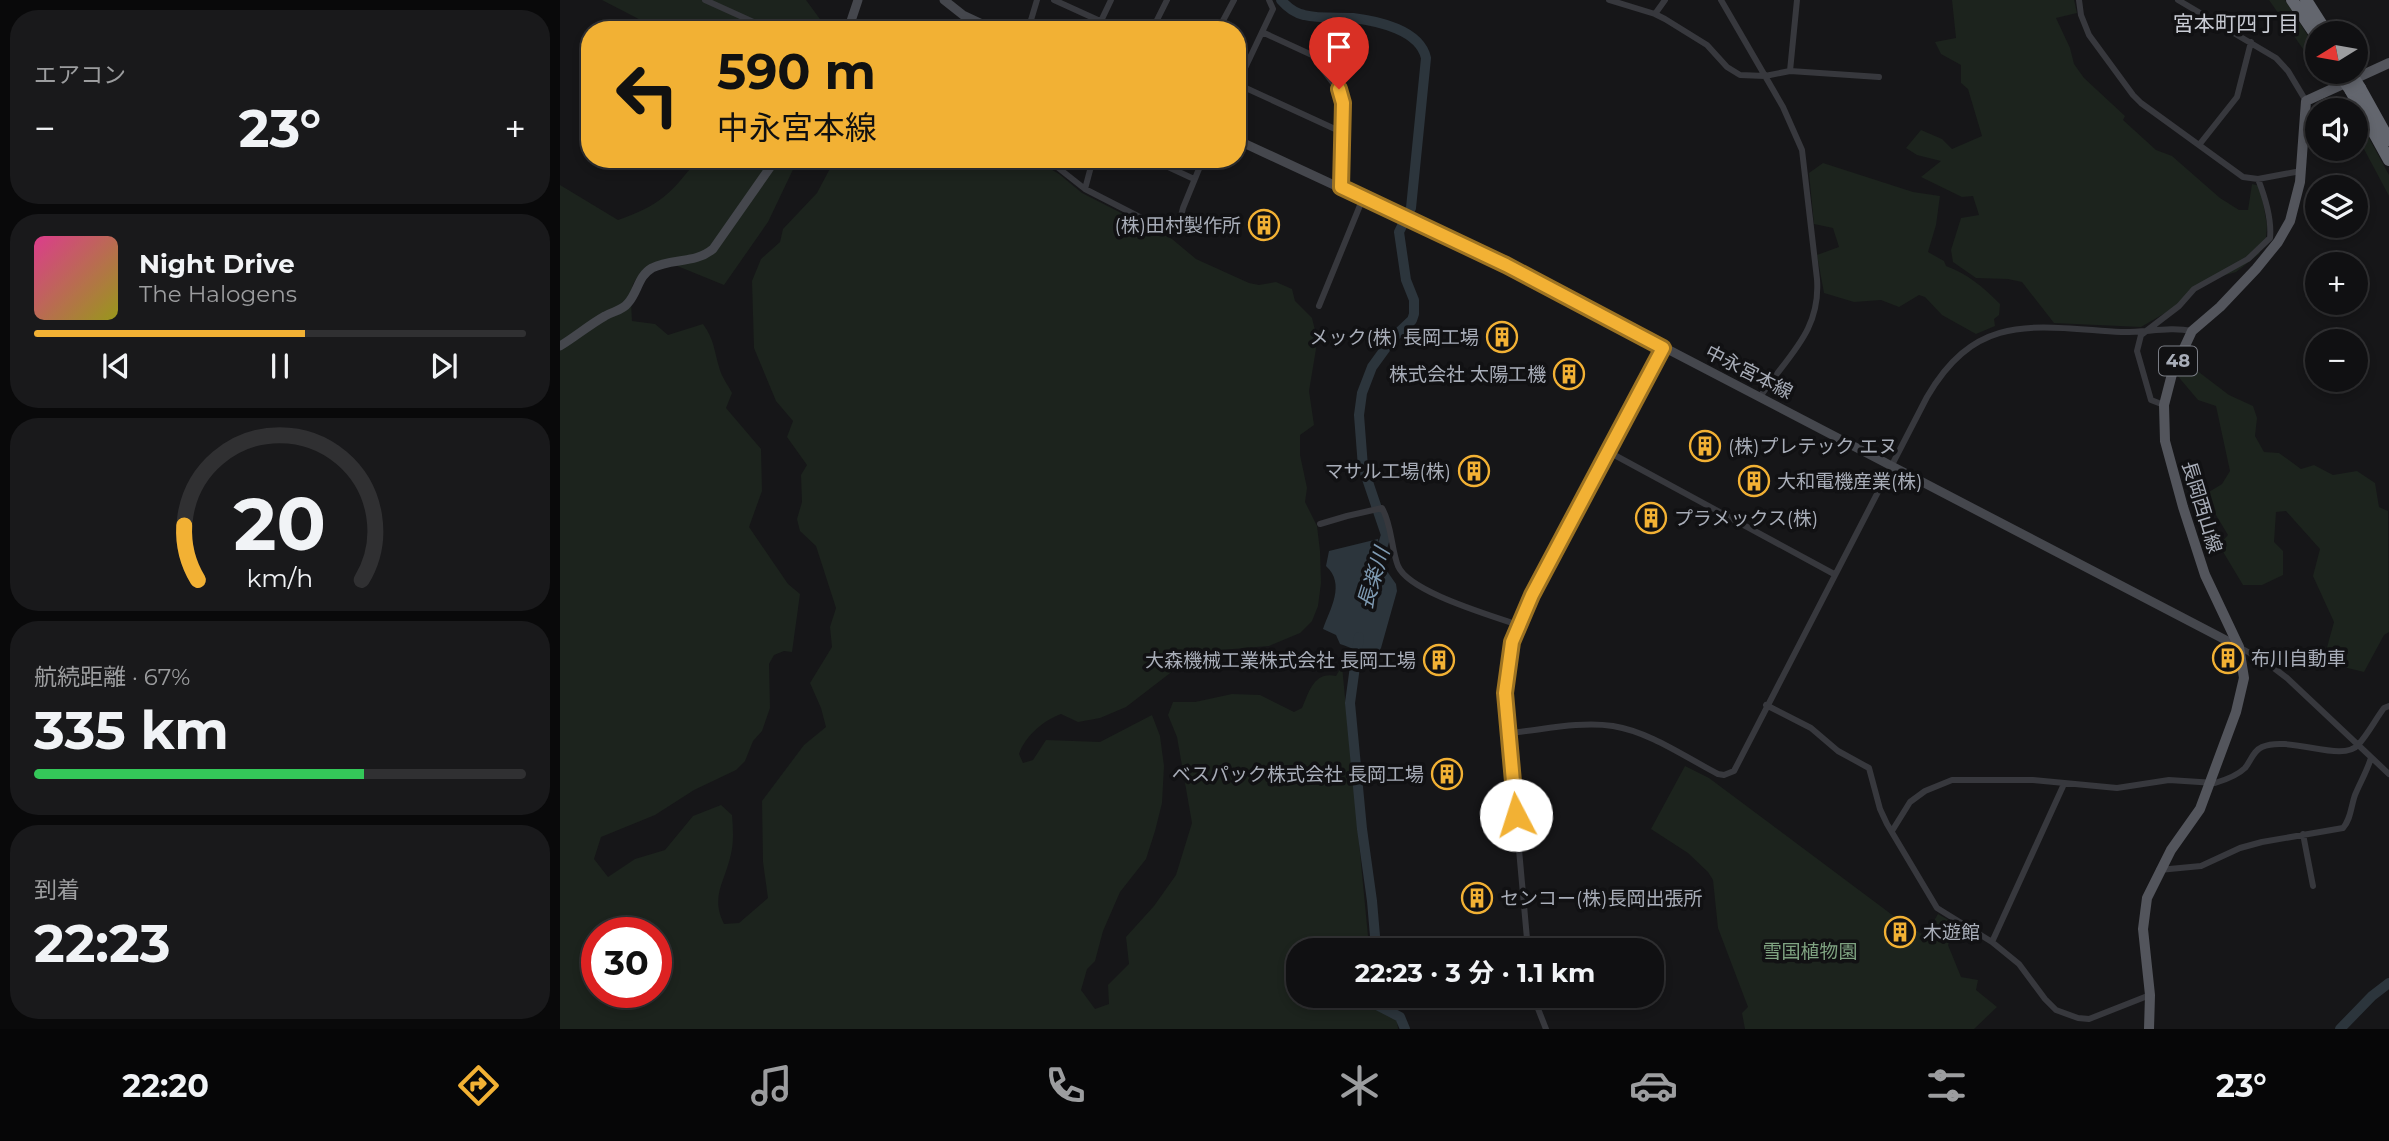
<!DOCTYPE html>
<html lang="ja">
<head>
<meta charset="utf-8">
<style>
  :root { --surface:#101012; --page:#19191b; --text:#f1f3f6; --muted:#9c9d9f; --line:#303032; --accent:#f2b134 }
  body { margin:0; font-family:Montserrat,"Noto Sans JP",sans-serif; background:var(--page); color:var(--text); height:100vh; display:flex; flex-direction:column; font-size:26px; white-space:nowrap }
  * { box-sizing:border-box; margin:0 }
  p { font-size:23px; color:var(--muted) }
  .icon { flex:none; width:38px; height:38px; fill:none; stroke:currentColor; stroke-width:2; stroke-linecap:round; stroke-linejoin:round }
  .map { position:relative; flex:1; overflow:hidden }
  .sheet { display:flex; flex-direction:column; gap:10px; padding:10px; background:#09090a; width:560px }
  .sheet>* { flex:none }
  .hud { position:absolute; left:21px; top:21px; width:665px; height:147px; border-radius:28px; box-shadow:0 4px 10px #0003,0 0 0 2px var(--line); background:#f2b134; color:#111; overflow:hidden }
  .needle { width:46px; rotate:259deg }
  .fabs { position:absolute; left:1745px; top:21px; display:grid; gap:14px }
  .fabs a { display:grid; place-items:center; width:63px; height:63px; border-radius:50%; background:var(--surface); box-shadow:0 4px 10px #0003,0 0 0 2px var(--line); font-size:35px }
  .speed { position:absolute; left:21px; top:917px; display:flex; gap:14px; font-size:35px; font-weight:700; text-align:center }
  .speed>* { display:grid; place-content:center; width:91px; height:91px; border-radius:50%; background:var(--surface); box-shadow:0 4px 10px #0003,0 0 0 2px var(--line); line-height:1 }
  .speed .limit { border:10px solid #d22; background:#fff; color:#111 }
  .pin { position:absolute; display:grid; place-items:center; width:60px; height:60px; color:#fff; margin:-72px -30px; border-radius:50% 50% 50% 0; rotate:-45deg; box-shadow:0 0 7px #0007 }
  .pin .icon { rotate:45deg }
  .me { position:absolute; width:77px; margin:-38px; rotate:355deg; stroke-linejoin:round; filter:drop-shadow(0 0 5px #0008) }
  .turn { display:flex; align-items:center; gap:24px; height:147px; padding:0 21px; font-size:32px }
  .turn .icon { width:91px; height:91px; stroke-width:2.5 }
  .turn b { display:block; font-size:49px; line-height:60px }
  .big { font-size:52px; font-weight:700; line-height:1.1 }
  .sheet .tile { flex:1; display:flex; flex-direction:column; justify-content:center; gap:10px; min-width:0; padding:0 24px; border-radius:28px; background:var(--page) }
  .sheet .dial { align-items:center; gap:0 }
  .dial svg { height:182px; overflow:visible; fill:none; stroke:var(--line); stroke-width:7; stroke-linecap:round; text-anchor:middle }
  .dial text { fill:var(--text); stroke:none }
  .song { display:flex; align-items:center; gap:21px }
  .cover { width:84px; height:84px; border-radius:10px; background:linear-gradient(135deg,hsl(330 70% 55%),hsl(60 70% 35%)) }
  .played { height:7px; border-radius:4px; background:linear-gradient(90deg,var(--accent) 55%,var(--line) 55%) }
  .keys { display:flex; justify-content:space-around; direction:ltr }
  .heat { display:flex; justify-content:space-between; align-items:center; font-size:38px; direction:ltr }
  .charge { height:10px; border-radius:5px; background:linear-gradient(90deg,#34c759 67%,var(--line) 0) }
  .trip { position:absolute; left:726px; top:938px; width:378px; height:70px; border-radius:28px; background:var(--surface); box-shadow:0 4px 10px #0003,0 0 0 2px var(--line); font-weight:700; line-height:70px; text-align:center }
  .tabs { display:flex; height:112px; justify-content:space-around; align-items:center; background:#060607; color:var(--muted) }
  .tabs .icon { width:49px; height:49px }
  .tabs .current { color:var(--accent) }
  .tabs b { font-size:32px; color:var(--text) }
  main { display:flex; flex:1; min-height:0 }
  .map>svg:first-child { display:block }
</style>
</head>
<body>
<main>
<section class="sheet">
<div class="tile"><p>エアコン</p>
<div class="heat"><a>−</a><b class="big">23°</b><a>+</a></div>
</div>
<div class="tile">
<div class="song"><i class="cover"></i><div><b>Night Drive</b><p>The Halogens</p></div></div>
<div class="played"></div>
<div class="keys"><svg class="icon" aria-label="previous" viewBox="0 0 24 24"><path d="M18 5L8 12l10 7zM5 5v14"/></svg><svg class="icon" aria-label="pause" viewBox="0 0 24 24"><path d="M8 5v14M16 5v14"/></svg><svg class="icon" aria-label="next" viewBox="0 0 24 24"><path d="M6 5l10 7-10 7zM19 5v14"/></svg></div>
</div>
<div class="tile dial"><svg viewBox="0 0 100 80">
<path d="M14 69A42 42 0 1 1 86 69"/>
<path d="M14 69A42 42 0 0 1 8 45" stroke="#f2b134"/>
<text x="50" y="56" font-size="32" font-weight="700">20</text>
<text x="50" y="72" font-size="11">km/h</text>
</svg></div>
<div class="tile"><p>航続距離 · 67%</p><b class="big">335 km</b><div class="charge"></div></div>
<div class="tile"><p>到着</p><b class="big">22:23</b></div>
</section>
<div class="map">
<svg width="1829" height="1029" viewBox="0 0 1829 1029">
  <rect width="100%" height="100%" fill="#161618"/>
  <!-- green -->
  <path fill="#1c231d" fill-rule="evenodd" d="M42 0H246L268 30H100Z
    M1392 0H1514L1517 13 1496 18 1510 48 1514 64 1524 78 1565 116 1563 120 1596 150 1612 156 1660 198 1679 210H1688L1692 184 1700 186 1707 225 1706 238 1699 254 1676 272 1655 278 1623 298 1612 309 1581 327 1494 323 1462 282 1448 279 1416 278 1393 262 1391 250 1401 218 1419 215 1413 196 1402 197 1361 177 1381 161 1357 155 1346 148 1361 130 1382 139 1392 149 1422 136 1408 89 1401 83V65L1381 54 1375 42 1396 38Z
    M1709 0H1725L1757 50V69Z
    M1796 114 1829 175V196L1796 134Z
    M138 159H238L208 222 164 285 105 261C68 278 70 282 72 321L95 324 108 335 143 324C154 339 154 350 159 367 161 376 168 385 172 393L166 408 201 449 202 491 189 527 228 584 240 594 232 652 224 651 214 655 209 664 210 708 202 731 193 741 185 761 176 770 134 790 95 815 41 837 34 859 48 877 75 859 105 850 133 816 161 805 172 815C173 828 174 841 171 854 165 882 150 896 164 924L179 923 208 898 203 862 202 801 244 745 266 727 261 708 250 683 272 647 270 627 276 608 256 546 240 531 237 519 242 502 241 475 247 465 227 437 233 421 216 401 194 348 192 281 201 259 220 242 223 229 257 193 275 159H474L499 174 522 193 612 239 636 259 689 283 699 285 716 282 732 289 735 301 752 318 755 330 756 349 749 391 754 425 740 435V455L747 488 745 502 757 526 760 551 761 583 758 606 752 621 740 633 709 646 649 651 627 657 618 667 566 707 540 718 518 722 501 714C484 720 465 736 459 754L463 763 473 760 486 740 540 742 592 715 600 736 604 766 602 803 595 831 586 859 560 892 543 931 535 961 527 969 521 990 535 1009 549 1004 548 985 569 964 566 937 594 906 616 875 632 823 617 737 608 715 613 702H635L672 694 700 695 734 712 742 708C749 692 754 671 776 676L782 666 808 936 806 950H738V996H805L806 1003 837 1020 838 1029H0V185L58 220C101 205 110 194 138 159ZM37 933H96V992H37Z
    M1263 163 1353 192 1380 196 1376 225 1368 252 1384 261 1386 266C1408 274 1423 287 1440 304L1439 315 1434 319 1435 326 1416 334 1382 315 1365 297 1359 295 1339 307 1321 300 1294 302 1264 293 1257 255 1279 247 1273 228 1254 224 1249 173Z
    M1623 360 1669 395 1693 406 1697 418 1695 436 1704 452 1719 453 1741 469 1754 465 1773 475 1797 471 1815 483 1819 507 1828 511 1829 632 1824 635 1804 672 1763 662 1774 622 1753 576 1760 549 1726 511 1716 512 1714 542 1723 551V575L1702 585H1683L1659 545 1668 535 1644 495 1662 484 1670 471 1656 406 1638 400 1616 374Z
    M1125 766 1149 778 1339 920 1365 936 1378 914 1397 925 1388 945 1401 977 1418 980 1416 990 1437 1007 1414 1029H1185L1182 1013 1188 1007 1158 928 1153 880 1148 872 1128 853 1091 829Z"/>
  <!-- water -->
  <path fill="#2c353c" d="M818 539 822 564 836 584 837 591 821 648 817 654C804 655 793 648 780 644L776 635 763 629C770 609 786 584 766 566L769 551Z"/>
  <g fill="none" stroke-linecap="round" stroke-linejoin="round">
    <!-- river -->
    <path stroke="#2c353c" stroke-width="10" d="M721 0C727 7 735 13 744 15 760 19 777 17 793 18 818 21 860 30 866 58L851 208 839 232 846 280 854 300V314L852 320 833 338 812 367 802 393 799 415 803 467 826 535 817 564
      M799 637 790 703 802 829 812 901 815 936 813 950
      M813 996 815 1004 840 1017 845 1029
      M1780 1029 1812 996 1829 983"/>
    <!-- minor -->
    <path stroke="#37383d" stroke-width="6" d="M145 0 211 30
      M494 0 560 30
      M1049 0 1095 14 1105 19 1147 45 1167 67 1180 75 1205 76 1230 71 1319 77
      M1161 0 1223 107 1242 150 1257 279C1261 332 1227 356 1200 397
      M1519 0 1521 15 1529 35 1573 95 1581 103 1683 177 1698 179 1741 171
      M1618 0 1716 58 1728 71 1746 101
      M1095 14 1105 0
      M541 21 551 0
      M468 30 477 0
      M592 30 607 0
      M658 30 674 0
      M702 32 752 55 782 95 781 187
      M1230 71 1237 0
      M677 84 775 129H782
      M677 85 713 9 709 0
      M1639 145 1677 97 1691 42
      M487 159 525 189 609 232 617 233 623 208 643 159
      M591 159 634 179
      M525 189 533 159
      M759 306 803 198
      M1604 405 1591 400 1577 351 1581 335 1619 306 1634 289 1688 259 1710 238C1712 219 1705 197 1698 179
      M1047 451 1274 574
      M760 524 787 516 822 508C832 525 831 548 838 566 849 592 930 615 958 625
      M1679 647 1706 662 1727 678 1829 774
      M1206 705 1251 728 1278 751 1309 768 1320 809 1327 824 1377 908 1432 942 1459 964 1485 999 1496 1010 1518 1018 1529 1019 1590 995
      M949 733C982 730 1019 721 1053 726 1090 732 1125 757 1158 774L1164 775 1174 771 1367 397C1417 311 1475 327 1561 332 1584 333 1609 326 1632 331
      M1332 831 1350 802 1365 791 1392 780H1473L1557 788 1609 780 1655 783C1665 780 1678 775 1685 768 1691 761 1693 751 1702 747 1729 735 1782 763 1798 745 1808 734 1815 720 1824 708L1829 706
      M1743 834 1753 886
      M1599 870 1641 866 1680 848 1702 842 1783 828C1791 819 1791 806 1795 795 1800 783 1807 771 1811 758
      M1432 942 1504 784
      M968 950 946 704C943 638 974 594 1002 538 1034 474 1069 411 1103 348
      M973 996 986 1029"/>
    <!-- secondary -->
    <path stroke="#45474d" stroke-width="9" d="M384 0 403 15 435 30
      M288 30 298 0
      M677 140 946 265 1679 647
      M0 346C15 337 29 325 45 316 53 311 62 311 68 303 78 292 78 276 92 268 112 258 135 264 153 249L216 159"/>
    <!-- primary -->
    <path stroke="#53555c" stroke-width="10" d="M1589 1029 1590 995 1583 929 1587 898 1611 850 1640 809 1676 712 1684 678 1679 647 1645 575 1623 507 1605 441 1604 405 1612 374 1632 331 1660 307 1696 269 1718 242 1730 221 1740 182 1746 101 1829 63"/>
    <!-- motorway -->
    <path stroke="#63666e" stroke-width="12" d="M1732 0 1757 37
      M1746 0 1767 33
      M1800 88 1829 140
      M1791 91 1829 160"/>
    <!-- motorway-bridge -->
    <path stroke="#63666e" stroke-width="12" d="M1790 72 1800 88
      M1779 73 1791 91"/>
  </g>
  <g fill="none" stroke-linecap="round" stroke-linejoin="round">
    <!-- route casing -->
    <g stroke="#9d7322" stroke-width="18">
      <path id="route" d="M779 89 783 103 781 187 946 265 1103 348 972 595 952 642 945 693 956 815"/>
    </g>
    <!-- route -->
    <use href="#route" stroke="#f2b134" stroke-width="12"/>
  </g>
  <!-- icons -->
  <defs>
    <g id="building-ring" transform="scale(1.575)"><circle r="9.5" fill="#111113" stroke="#f2b134" stroke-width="1.5"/><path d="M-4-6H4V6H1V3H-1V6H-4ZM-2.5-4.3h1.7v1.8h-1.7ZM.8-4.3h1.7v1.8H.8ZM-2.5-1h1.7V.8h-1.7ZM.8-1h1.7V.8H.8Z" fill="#f2b134"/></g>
  </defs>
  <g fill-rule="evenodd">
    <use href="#building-ring" x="704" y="225"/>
    <use href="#building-ring" x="942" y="337"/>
    <use href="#building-ring" x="1009" y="374"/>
    <use href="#building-ring" x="1145" y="446"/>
    <use href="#building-ring" x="914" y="471"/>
    <use href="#building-ring" x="1194" y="481"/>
    <use href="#building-ring" x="1091" y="518"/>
    <use href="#building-ring" x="1668" y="658"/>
    <use href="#building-ring" x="879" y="660"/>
    <use href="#building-ring" x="887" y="774"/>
    <use href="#building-ring" x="917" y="898"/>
    <use href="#building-ring" x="1340" y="932"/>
  </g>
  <g text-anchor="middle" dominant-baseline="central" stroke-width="7" stroke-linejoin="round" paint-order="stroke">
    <!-- shield labels -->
    <rect fill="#111113" stroke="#7b7e86" stroke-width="2" x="1599" y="346.5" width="38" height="29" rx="5"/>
    <g font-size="18" font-weight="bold" fill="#a8adb8">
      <text x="1618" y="361">48</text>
    </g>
    <!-- poi labels -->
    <g font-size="19" fill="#a8adb8" stroke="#111113" text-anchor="end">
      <text x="681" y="225">(株)田村製作所</text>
      <text x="919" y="337">メック(株) 長岡工場</text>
      <text x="986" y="374">株式会社 太陽工機</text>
      <text x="1168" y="446" text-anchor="start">(株)プレテック エヌ</text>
      <text x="891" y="471">マサル工場(株)</text>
      <text x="1217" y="481" text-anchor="start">大和電機産業(株)</text>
      <text x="1114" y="518" text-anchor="start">プラメックス(株)</text>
      <text x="1691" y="658" text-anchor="start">布川自動車</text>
      <text x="856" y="660">大森機械工業株式会社 長岡工場</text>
      <text x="864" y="774">ベスパック株式会社 長岡工場</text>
      <text x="940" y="898" text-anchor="start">センコー(株)長岡出張所</text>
      <text x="1363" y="932" text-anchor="start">木遊館</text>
    </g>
    <!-- street labels -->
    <g font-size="19" fill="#a8adb8" stroke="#111113">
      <text transform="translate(1189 372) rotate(27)">中永宮本線</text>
      <text transform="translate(1642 507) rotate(73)">長岡西山線</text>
    </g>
    <!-- park labels -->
    <g font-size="19" fill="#7fa381" stroke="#111113">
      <text x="1250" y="951">雪国植物園</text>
    </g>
    <!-- neighbourhood labels -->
    <g font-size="21" fill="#c9ccd4" stroke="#111113">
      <text x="1676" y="23">宮本町四丁目</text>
    </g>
    <!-- water labels -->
    <g font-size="21" font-style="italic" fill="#7f9bb3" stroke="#111113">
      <text transform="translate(813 578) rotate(-73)">長楽川</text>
    </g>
  </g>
</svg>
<div class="fabs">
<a><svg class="needle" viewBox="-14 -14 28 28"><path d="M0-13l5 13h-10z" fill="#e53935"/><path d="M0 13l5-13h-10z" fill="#9c9d9f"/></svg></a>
<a><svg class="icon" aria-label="sound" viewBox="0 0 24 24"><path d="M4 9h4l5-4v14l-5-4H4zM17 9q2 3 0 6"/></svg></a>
<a><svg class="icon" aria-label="layers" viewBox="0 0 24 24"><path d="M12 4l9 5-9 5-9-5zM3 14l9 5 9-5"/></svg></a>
<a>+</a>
<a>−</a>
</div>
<div class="speed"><div class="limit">30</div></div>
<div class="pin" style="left:779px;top:89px;background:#d93025"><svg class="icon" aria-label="arrive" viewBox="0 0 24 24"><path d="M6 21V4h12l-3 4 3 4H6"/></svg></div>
<svg class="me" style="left:956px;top:815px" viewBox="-20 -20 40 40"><circle r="19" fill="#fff"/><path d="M0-13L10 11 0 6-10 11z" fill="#f2b134"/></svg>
<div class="trip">22:23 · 3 分 · 1.1 km</div>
<div class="hud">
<div class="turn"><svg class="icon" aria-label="left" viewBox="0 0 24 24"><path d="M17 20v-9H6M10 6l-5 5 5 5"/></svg><div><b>590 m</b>中永宮本線</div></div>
</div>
</div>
</main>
<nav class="tabs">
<b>22:20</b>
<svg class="icon current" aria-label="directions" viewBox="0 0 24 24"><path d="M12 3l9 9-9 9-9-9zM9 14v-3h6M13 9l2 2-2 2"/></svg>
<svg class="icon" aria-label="music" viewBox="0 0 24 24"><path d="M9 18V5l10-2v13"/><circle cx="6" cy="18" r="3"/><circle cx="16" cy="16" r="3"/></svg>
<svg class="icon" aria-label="phone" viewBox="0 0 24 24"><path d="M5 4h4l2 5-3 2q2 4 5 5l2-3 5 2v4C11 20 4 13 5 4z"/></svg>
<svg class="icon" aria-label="climate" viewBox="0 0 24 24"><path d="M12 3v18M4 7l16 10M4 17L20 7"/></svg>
<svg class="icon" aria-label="car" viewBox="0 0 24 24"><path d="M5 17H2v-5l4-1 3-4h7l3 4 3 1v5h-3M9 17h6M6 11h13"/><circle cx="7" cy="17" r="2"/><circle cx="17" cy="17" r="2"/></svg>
<svg class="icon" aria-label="filters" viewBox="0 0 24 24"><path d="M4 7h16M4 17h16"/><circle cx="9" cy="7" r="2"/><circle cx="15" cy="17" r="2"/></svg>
<b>23°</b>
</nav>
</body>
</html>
